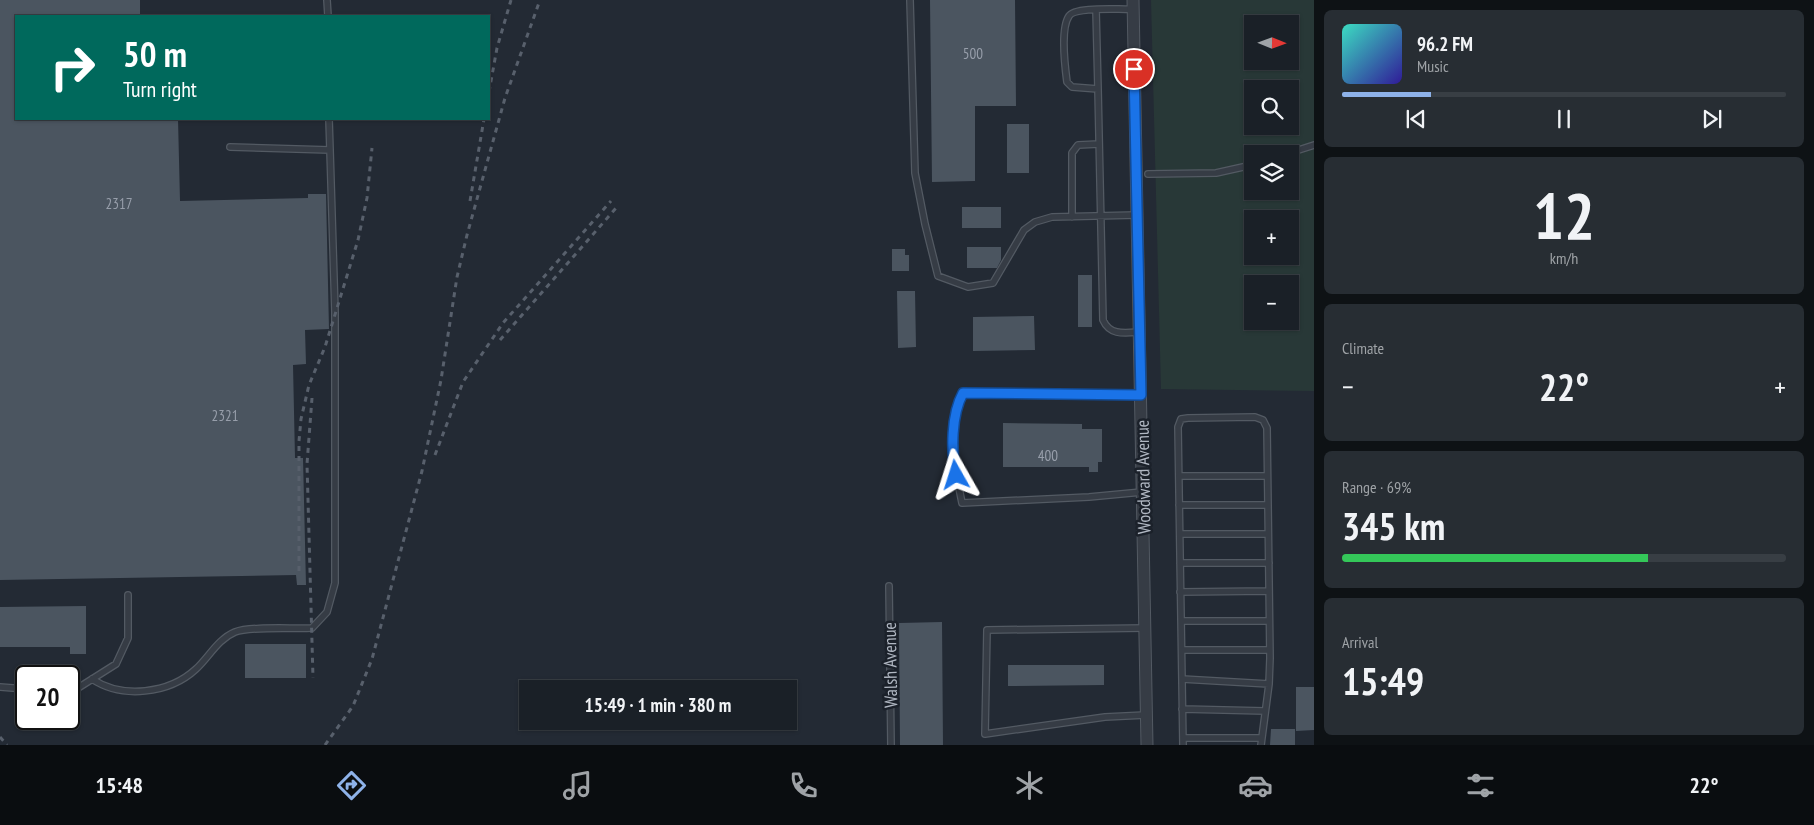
<!DOCTYPE html>
<html lang="en">
<head>
<meta charset="utf-8">
<style>
  :root { --surface:#1a2027; --page:#272d33; --text:#f1f3f6; --muted:#9fa3a7; --line:#383e44; --accent:#8eb2e9 }
  body { margin:0; font-family:"PT Sans Narrow",sans-serif; background:var(--page); color:var(--text); height:100vh; display:flex; flex-direction:column; font-size:19px; white-space:nowrap }
  * { box-sizing:border-box; margin:0 }
  p { font-size:16px; color:var(--muted) }
  .icon { flex:none; width:28px; height:28px; fill:none; stroke:currentColor; stroke-width:2; stroke-linecap:round; stroke-linejoin:round }
  .map { position:relative; flex:1; overflow:hidden }
  .side { display:flex; flex-direction:column; gap:10px; padding:10px; background:#0e1215; width:500px }
  .side>* { flex:none }
  .banner { position:absolute; left:15px; top:15px; width:475px; height:105px; border-radius:0px; box-shadow:0 1px 4px #0004,0 0 0 1px var(--line); background:#00695c; color:#fff; overflow:hidden }
  .needle { width:32px; rotate:91deg }
  .tools { position:absolute; left:1244px; top:15px; display:grid; gap:10px }
  .tools a { display:grid; place-items:center; width:55px; height:55px; border-radius:0px; background:var(--surface); box-shadow:0 1px 4px #0004,0 0 0 1px var(--line); font-size:25px }
  .speed { position:absolute; left:15px; top:665px; display:flex; gap:10px; font-size:25px; font-weight:700; text-align:center }
  .speed>* { display:grid; place-content:center; width:65px; height:65px; border-radius:50%; background:var(--surface); box-shadow:0 1px 4px #0004,0 0 0 1px var(--line); line-height:1 }
  .speed .limit { border:2px solid #111; border-radius:8px; background:#fff; color:#111 }
  .pin { position:absolute; display:grid; place-items:center; width:42px; height:42px; color:#fff; margin:-21px; border:2px solid #fff; border-radius:50%; box-shadow:0 1px 5px #0007 }
  .me { position:absolute; width:55px; margin:-28px; rotate:354deg; stroke-linejoin:round; filter:drop-shadow(0 0 4px #0008) }
  .turn { display:flex; align-items:center; gap:18px; height:105px; padding:0 25px; font-size:22px }
  .turn .icon { width:65px; height:65px; stroke-width:2.5 }
  .turn b { display:block; font-size:35px; line-height:42px }
  .big { font-size:38px; font-weight:700; line-height:1.1 }
  .side .tile { flex:1; display:flex; flex-direction:column; justify-content:center; gap:8px; min-width:0; padding:0 18px; border-radius:8px; background:var(--page) }
  .side .dial { align-items:center; gap:0 }
  .dial b { font-size:65px; line-height:1 }
  .song { display:flex; align-items:center; gap:15px }
  .cover { width:60px; height:60px; border-radius:8px; background:linear-gradient(135deg,hsl(170 70% 55%),hsl(250 70% 35%)) }
  .played { height:5px; border-radius:2px; background:linear-gradient(90deg,var(--accent) 20%,var(--line) 20%) }
  .keys { display:flex; justify-content:space-around; direction:ltr }
  .heat { display:flex; justify-content:space-between; align-items:center; font-size:28px; direction:ltr }
  .charge { height:8px; border-radius:4px; background:linear-gradient(90deg,#34c759 69%,var(--line) 0) }
  .trip { position:absolute; left:519px; top:680px; width:278px; height:50px; border-radius:0px; background:var(--surface); box-shadow:0 1px 4px #0004,0 0 0 1px var(--line); font-weight:700; line-height:50px; text-align:center }
  .dock { display:flex; height:80px; justify-content:space-around; align-items:center; background:#0a0d10; color:var(--muted) }
  .dock .icon { width:35px; height:35px }
  .dock .current { color:var(--accent) }
  .dock b { font-size:22px; color:var(--text) }
  main { display:flex; flex:1; min-height:0 }
  .map>svg:first-child { display:block }
</style>
</head>
<body>
<main>
<div class="map">
<svg width="1314" height="745" viewBox="0 0 1314 745">
  <rect width="100%" height="100%" fill="#232a34"/>
  <!-- green -->
  <path fill="#283837" fill-rule="evenodd" d="M1151 0H1314V391L1161 389ZM1252 24H1290V61H1252ZM1252 89H1290V126H1252ZM1252 154H1290V191H1252ZM1252 219H1290V256H1252ZM1252 284H1290V321H1252Z"/>
  <!-- building -->
  <path fill="#4b5560" d="M0 0H140V16H16V119H178L180 201 308 198V194H326L329 329 305 330 306 364 293 365 295 458H303L306 585H297L296 575 0 580Z
    M930 0H1015L1016 106H975V181L932 182Z
    M1007 124H1029V173H1007Z
    M962 207H1001V228H962Z
    M967 247H1001V260L997 268H967Z
    M892 249H905V255H909V271H892Z
    M1078 275H1092V327H1078Z
    M897 291H915L916 347 898 348Z
    M1034 316 1035 350 973 351V317Z
    M1003 423 1082 424V429H1102V462H1098V472H1089V467H1003Z
    M86 606V654H70V647H0V607Z
    M942 622 943 745H900L899 623Z
    M245 644H306V678H245Z
    M1008 665H1104V685L1008 686Z
    M1296 687H1314V730L1296 731Z
    M1271 729H1295V745H1270Z"/>
  <g fill="none" stroke-linecap="round" stroke-linejoin="round">
    <!-- lane casing -->
    <g stroke="#535a63" stroke-width="8">
      <path id="lane" d="M327 0 328 16
        M910 0 915 173 925 224 938 276 968 287 993 283 1024 230 1035 222 1052 217 1137 215
        M1133 9C1121 10 1075 6 1069 16 1060 29 1065 67 1067 82L1072 87 1098 89 1103 320C1110 336 1125 333 1140 332
        M1096 10 1098 89
        M329 119 330 150
        M1286 154 1314 145
        M1148 174 1216 173 1252 165
        M1072 217V153L1078 145 1099 144
        M1141 395 963 393C946 425 955 469 962 503L1089 497 1142 492
        M1179 476H1267
        M1179 505H1268
        M1180 534H1268
        M1180 563H1269
        M889 586 891 745
        M1180 592 1269 591
        M1181 621H1269
        M1146 628 987 630 985 734 1105 717 1146 715
        M1182 650H1270
        M92 679C122 699 169 694 196 669 209 657 218 639 235 632 251 626 293 629 312 628L327 612 335 583V312L330 150 230 147
        M1182 679 1269 684
        M0 687 26 689
        M69 688H78L116 664 128 638V595
        M1182 709 1265 711
        M1183 738H1261
        M1183 745 1178 427 1181 419 1188 418 1255 417 1263 420 1267 428 1270 658 1269 684 1261 745"/>
    </g>
    <!-- street casing -->
    <g stroke="#535a63" stroke-width="13">
      <path id="street" d="M1133 0 1147 745"/>
    </g>
    <!-- lane -->
    <use href="#lane" stroke="#363c45" stroke-width="5.5"/>
    <!-- street -->
    <use href="#street" stroke="#363c45" stroke-width="11"/>
    <!-- rail -->
    <path stroke="#58606c" stroke-width="3" stroke-dasharray="5 5" stroke-linecap="butt" d="M489 92 497 48 511 0
      M470 201 484 119
      M500 340 617 207
      M312 398 307 464 313 678
      M435 455 463 382 503 323 611 201
      M299 571V441L301 419 309 385 325 347 358 240 367 198 372 148
      M0 737 7 745
      M325 745 353 706 372 659 422 471 441 380 457 277 467 235 505 98 540 0"/>
  </g>
  <g fill="none" stroke-linecap="round" stroke-linejoin="round">
    <!-- route casing -->
    <g stroke="#114b97" stroke-width="12">
      <path id="route" d="M956 475C951 451 951 415 963 393L1141 395 1134 69"/>
    </g>
    <!-- route -->
    <use href="#route" stroke="#1a73e8" stroke-width="9"/>
  </g>
  <g text-anchor="middle" dominant-baseline="central" stroke-width="5" stroke-linejoin="round" paint-order="stroke">
    <!-- number labels -->
    <g font-size="15" fill="#979eaa">
      <text x="973" y="53">500</text>
      <text x="119" y="203">2317</text>
      <text x="225" y="415">2321</text>
      <text x="1048" y="455">400</text>
    </g>
    <!-- street labels -->
    <g font-size="18" fill="#b0b7c2" stroke="#1b212a">
      <text transform="translate(1143 477) rotate(-91)">Woodward Avenue</text>
      <text transform="translate(890 665) rotate(-91)">Walsh Avenue</text>
    </g>
  </g>
</svg>
<div class="tools">
<a><svg class="needle" viewBox="-14 -14 28 28"><path d="M0-13l5 13h-10z" fill="#e53935"/><path d="M0 13l5-13h-10z" fill="#9fa3a7"/></svg></a>
<a><svg class="icon" aria-label="search" viewBox="0 0 24 24"><circle cx="10" cy="10" r="6"/><path d="M15 15l6 6"/></svg></a>
<a><svg class="icon" aria-label="layers" viewBox="0 0 24 24"><path d="M12 4l9 5-9 5-9-5zM3 14l9 5 9-5"/></svg></a>
<a>+</a>
<a>−</a>
</div>
<div class="speed"><div class="limit">20</div></div>
<div class="pin" style="left:1134px;top:69px;background:#d93025"><svg class="icon" aria-label="arrive" viewBox="0 0 24 24"><path d="M6 21V4h12l-3 4 3 4H6"/></svg></div>
<svg class="me" style="left:956px;top:475px" viewBox="-20 -20 40 40"><path d="M0-17L14 15 0 8-14 15z" fill="#1a73e8" stroke="#fff" stroke-width="4"/></svg>
<div class="trip">15:49 · 1 min · 380 m</div>
<div class="banner">
<div class="turn"><svg class="icon" aria-label="right" viewBox="0 0 24 24"><path d="M7 20v-9h11M14 6l5 5-5 5"/></svg><div><b>50 m</b>Turn right</div></div>
</div>
</div>
<section class="side">
<div class="tile">
<div class="song"><i class="cover"></i><div><b>96.2 FM</b><p>Music</p></div></div>
<div class="played"></div>
<div class="keys"><svg class="icon" aria-label="previous" viewBox="0 0 24 24"><path d="M18 5L8 12l10 7zM5 5v14"/></svg><svg class="icon" aria-label="pause" viewBox="0 0 24 24"><path d="M8 5v14M16 5v14"/></svg><svg class="icon" aria-label="next" viewBox="0 0 24 24"><path d="M6 5l10 7-10 7zM19 5v14"/></svg></div>
</div>
<div class="tile dial"><b>12</b><p>km/h</p></div>
<div class="tile"><p>Climate</p>
<div class="heat"><a>−</a><b class="big">22°</b><a>+</a></div>
</div>
<div class="tile"><p>Range · 69%</p><b class="big">345 km</b><div class="charge"></div></div>
<div class="tile"><p>Arrival</p><b class="big">15:49</b></div>
</section>
</main>
<nav class="dock">
<b>15:48</b>
<svg class="icon current" aria-label="directions" viewBox="0 0 24 24"><path d="M12 3l9 9-9 9-9-9zM9 14v-3h6M13 9l2 2-2 2"/></svg>
<svg class="icon" aria-label="music" viewBox="0 0 24 24"><path d="M9 18V5l10-2v13"/><circle cx="6" cy="18" r="3"/><circle cx="16" cy="16" r="3"/></svg>
<svg class="icon" aria-label="phone" viewBox="0 0 24 24"><path d="M5 4h4l2 5-3 2q2 4 5 5l2-3 5 2v4C11 20 4 13 5 4z"/></svg>
<svg class="icon" aria-label="climate" viewBox="0 0 24 24"><path d="M12 3v18M4 7l16 10M4 17L20 7"/></svg>
<svg class="icon" aria-label="car" viewBox="0 0 24 24"><path d="M5 17H2v-5l4-1 3-4h7l3 4 3 1v5h-3M9 17h6M6 11h13"/><circle cx="7" cy="17" r="2"/><circle cx="17" cy="17" r="2"/></svg>
<svg class="icon" aria-label="filters" viewBox="0 0 24 24"><path d="M4 7h16M4 17h16"/><circle cx="9" cy="7" r="2"/><circle cx="15" cy="17" r="2"/></svg>
<b>22°</b>
</nav>
</body>
</html>
